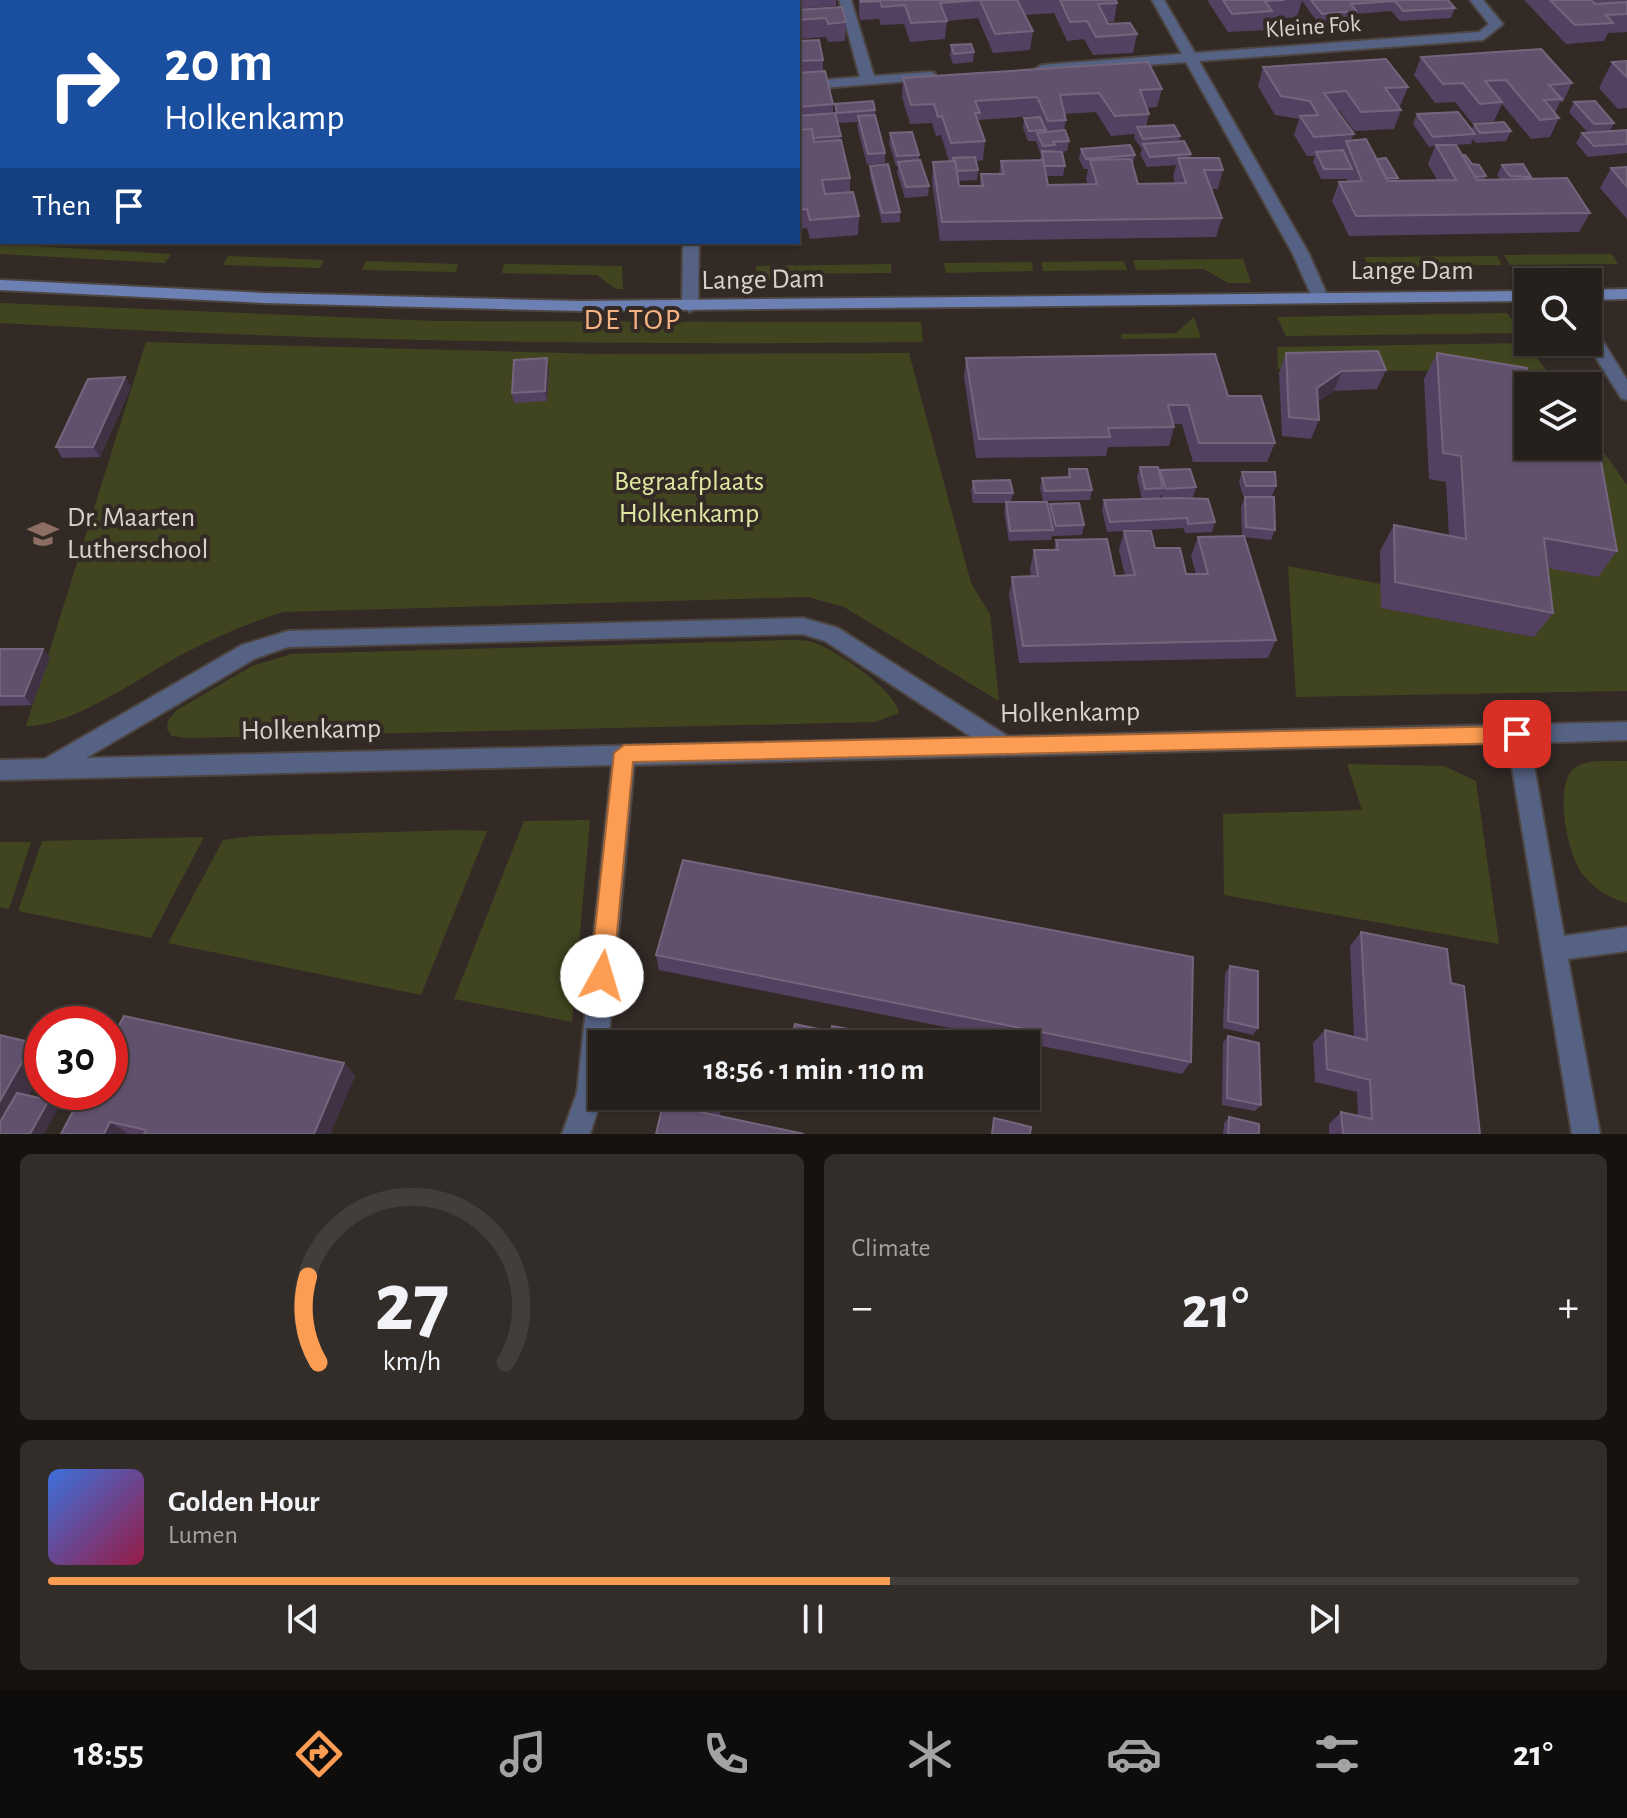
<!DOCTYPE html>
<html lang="en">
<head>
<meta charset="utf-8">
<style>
  :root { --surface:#26201c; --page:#322d29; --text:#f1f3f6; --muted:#a4a3a3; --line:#423e3b; --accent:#fc9d53 }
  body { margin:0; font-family:"Alegreya Sans",sans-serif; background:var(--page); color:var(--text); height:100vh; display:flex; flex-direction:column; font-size:30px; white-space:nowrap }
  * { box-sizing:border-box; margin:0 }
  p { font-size:26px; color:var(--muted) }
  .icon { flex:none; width:44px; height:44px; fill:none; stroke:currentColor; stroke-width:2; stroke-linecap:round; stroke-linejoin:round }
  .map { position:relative; height:1134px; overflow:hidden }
  .drawer { display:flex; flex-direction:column; gap:20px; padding:20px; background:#15120f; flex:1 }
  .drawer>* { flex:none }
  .hud { position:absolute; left:0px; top:0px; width:800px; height:244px; box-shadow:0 2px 6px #0004,0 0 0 2px var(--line); background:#1a4fa0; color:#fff; overflow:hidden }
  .controls { position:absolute; left:1514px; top:268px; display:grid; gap:16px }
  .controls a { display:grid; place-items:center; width:88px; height:88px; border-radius:0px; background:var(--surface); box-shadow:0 2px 6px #0004,0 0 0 2px var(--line); font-size:40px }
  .speed { position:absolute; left:24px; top:1006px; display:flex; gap:16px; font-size:40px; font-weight:700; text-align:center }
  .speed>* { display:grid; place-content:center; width:104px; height:104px; border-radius:50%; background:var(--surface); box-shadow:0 2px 6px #0004,0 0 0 2px var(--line); line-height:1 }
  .speed .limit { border:12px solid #d22; background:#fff; color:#111 }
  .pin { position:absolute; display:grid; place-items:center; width:68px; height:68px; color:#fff; margin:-34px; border-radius:16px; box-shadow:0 4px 12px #0006 }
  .me { position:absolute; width:88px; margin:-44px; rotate:6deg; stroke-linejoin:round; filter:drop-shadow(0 0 6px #0008) }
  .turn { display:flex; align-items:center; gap:28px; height:168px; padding:0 32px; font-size:36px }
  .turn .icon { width:104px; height:104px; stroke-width:2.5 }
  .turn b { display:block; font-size:56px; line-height:68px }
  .then { display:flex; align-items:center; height:76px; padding:0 32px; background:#0003; gap:16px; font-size:30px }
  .big { font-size:60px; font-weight:700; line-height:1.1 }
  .drawer .widget { flex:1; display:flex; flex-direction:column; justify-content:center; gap:12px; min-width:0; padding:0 28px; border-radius:12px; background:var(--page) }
  .drawer .dial { align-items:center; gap:0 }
  .dial svg { height:208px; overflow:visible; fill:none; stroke:var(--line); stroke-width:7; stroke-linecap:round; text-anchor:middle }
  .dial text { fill:var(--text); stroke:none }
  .song { display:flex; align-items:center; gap:24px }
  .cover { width:96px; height:96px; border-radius:12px; background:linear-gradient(135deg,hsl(220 70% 55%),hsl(340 70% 35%)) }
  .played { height:8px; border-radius:4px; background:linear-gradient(90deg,var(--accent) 55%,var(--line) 55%) }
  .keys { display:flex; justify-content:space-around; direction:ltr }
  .heat { display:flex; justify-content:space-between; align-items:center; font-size:44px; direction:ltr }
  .drawer .tiles { flex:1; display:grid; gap:20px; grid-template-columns:1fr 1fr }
  .widget:last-child { grid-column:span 2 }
  .trip { position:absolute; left:588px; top:1030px; width:452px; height:80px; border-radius:0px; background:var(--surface); box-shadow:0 2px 6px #0004,0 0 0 2px var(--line); font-weight:700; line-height:80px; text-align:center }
  .tabs { display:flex; height:128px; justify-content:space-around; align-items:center; background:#0f0d0b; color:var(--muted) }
  .tabs .icon { width:56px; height:56px }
  .tabs .selected { color:var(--accent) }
  .tabs b { font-size:36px; color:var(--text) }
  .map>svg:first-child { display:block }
</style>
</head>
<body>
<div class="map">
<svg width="1627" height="1134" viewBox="0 0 1627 1134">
  <rect width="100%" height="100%" fill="#332a26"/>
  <!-- green -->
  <path fill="#404520" d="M0 244 171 254 165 263 0 254Z
    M1612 254 1618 264 1510 265 1504 255Z
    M228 256 324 260 320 268 223 265Z
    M1497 256 1502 265H1420L1403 279 1374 278 1364 257Z
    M1243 259 1251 283H1228L1204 269 1136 270 1133 260Z
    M366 261 458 264 456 272 362 270Z
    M1124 261 1127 270 1043 271 1041 262Z
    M1032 262 1033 271 946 273 944 263Z
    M504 264 622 266 623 289H616L597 275 502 273Z
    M891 264V273L781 274 755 289 756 266Z
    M0 303 435 321 921 322 923 342C615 346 308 341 0 323Z
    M1507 313 1522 333 1286 336 1277 317Z
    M1194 317 1201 338 1122 339 1121 334 1176 333Z
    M146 342 600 354 909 353 971 583 990 614 999 701 844 607 808 597 283 612C247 623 214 638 181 655 141 677 69 728 26 726Z
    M1527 343 1557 386H1528L1429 371 1278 369 1277 347Z
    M1588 430 1627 485V691L1296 697 1288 566 1381 584V608L1534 637 1527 564 1598 576Z
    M787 640C796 640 805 640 813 642 834 649 897 691 899 713L875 722 187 738 172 736 167 729 168 720 177 710 252 666 291 654Z
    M1627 761V903C1609 898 1592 888 1581 872 1567 852 1552 780 1577 766 1592 759 1611 761 1627 761Z
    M1347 764 1444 766 1476 781 1499 944 1224 895 1223 814 1362 810Z
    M590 820 572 1022 454 999 524 821Z
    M460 830 487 831 421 995 168 943 223 840 253 836Z
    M204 837 151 938 18 911 42 841Z
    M0 842H31L9 909 0 907Z"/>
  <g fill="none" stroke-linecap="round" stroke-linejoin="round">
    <!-- lane casing -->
    <g stroke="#4d4541" stroke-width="4">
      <path id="lane" d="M803 618 838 628 1012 739 1015 746 1012 753 1004 756 996 753 825 641 803 634 288 647 256 658 57 775 49 778 41 775 38 768 41 761 242 645 288 631Z"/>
    </g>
    <!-- street casing -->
    <g stroke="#4d4541" stroke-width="4">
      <path id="street" d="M664 0H676V2H664Z
        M839 0H851L874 76 930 72 935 73V79L798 90V82L860 77Z
        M1152 0H1164L1195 53 1479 32 1489 24 1470 0H1483L1503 24 1483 40 1199 61 1309 254 1328 297 1320 302 1312 297 1293 254 1186 62 1042 73 1035 69 1042 65 1182 54Z
        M0 182H2V192H0Z
        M683 242H699L698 307 690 312 682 307Z
        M1588 325 1594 327 1627 380V400L1621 398 1586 342Z
        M1627 722V740L1530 743 1564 936 1627 927V951L1568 959 1600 1134H1572L1508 743 634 765 608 1044H602V1096L590 1134H562L577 1093 612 765 0 780V760Z"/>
    </g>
    <!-- secondary casing -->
    <g stroke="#4d4541" stroke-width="4">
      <path id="secondary" d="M0 280 264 293 581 301 1528 291V301L581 311 264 303 0 290Z
        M1627 289V299L1588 300V290Z"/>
    </g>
    <!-- lane -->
    <use href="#lane" fill="#556283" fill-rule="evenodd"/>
    <!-- street -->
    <use href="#street" fill="#556283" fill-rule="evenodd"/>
    <!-- secondary -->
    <use href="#secondary" fill="#6c80b4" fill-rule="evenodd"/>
  </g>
  <!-- wall -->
  <path fill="#544161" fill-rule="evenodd" d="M0 0 71 1 2 2V128H0Z
    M732 0H836V6L811 8 810 5V9L846 22 845 41 828 42 826 37 798 39V2H732Z
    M859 0H1116L1117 3 1114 22H1107L1108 24 1137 34 1133 53 1093 55 1084 39 1067 41 1054 13 1025 15 1033 31 1030 50 993 53 978 18 947 21 945 39 910 42 904 24 881 25 879 19 860 20 859 14Z
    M1207 0H1448L1455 8 1451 18 1400 21 1391 11 1355 14 1353 21 1319 24 1302 1 1297 17 1269 19 1266 30 1228 32Z
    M1524 0H1627V32L1608 33 1604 41 1566 44Z
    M798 41 823 60V71L833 104V113H835V104L875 110V116L885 153V163L867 165 857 126 858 122 837 123 850 178V192L859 216 858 235 810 239 807 228 798 229Z
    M951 45 974 52 973 62 953 64 950 55Z
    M1421 57 1572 83 1563 102H1560L1555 113 1559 118 1550 137 1531 139 1502 104 1494 121 1472 123 1455 102 1435 103 1414 75Z
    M1627 61V108L1618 109 1599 88 1612 62Z
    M1263 67 1408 87 1400 106H1398L1401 110 1394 129 1354 131 1339 110H1336L1354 134 1351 140 1376 159 1398 178 1397 181 1437 180 1428 164 1435 146 1429 147 1413 124 1417 114 1472 129 1474 124 1511 131 1506 141 1476 143 1473 139 1471 144 1455 145 1462 155 1486 176 1485 180 1500 179 1497 175 1502 165 1531 177 1530 179 1590 213 1579 232 1349 236 1332 201 1339 182H1348L1347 179H1321L1313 162 1315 156H1307L1294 135 1299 119 1275 115 1258 86Z
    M903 78 1162 89 1157 107 1147 108 1149 114 1146 127 1180 136 1179 141 1191 154 1190 158 1223 170 1218 189H1211L1222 218 1216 237 940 241 932 181 933 162 949 161 941 135 936 136 932 123 910 124 902 97ZM1096 112 1111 136 1135 134 1134 138 1142 149 1140 154 1147 167 1176 165 1173 177 1175 183 1138 184 1133 165 1135 155 1081 149 1079 159 1084 169H1088L1086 179 1088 184 1048 185 1046 176H1063L1065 166 1057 152 1067 151 1069 141 1064 130 1066 120 1064 114ZM1035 116V117L1024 118 1023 128 1028 141H1036L1041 155 1040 160 1001 161 999 174H981L980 186H959L958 181 977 180 978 170 976 161 983 160 985 141 978 123 979 120Z
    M1574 102 1614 123 1610 131 1627 130V153L1588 157 1576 143 1582 133H1588L1569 112Z
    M890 133 919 155V160L929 186 928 196 905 198 897 172 898 166H896L889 143Z
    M870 166 900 212V222L882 223 870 176Z
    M1627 167V219L1600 188 1611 168Z
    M1286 353 1386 370 1377 389 1334 391 1318 401 1319 420 1311 439 1282 436 1279 373Z
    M1437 353 1529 386 1617 551 1598 577 1547 568 1553 613 1534 637 1381 608 1380 551 1394 525 1449 536 1446 482 1429 479 1424 379Z
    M966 358 1228 396 1275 443 1267 462H1193L1182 424H1174V427L1169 446 1108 447 1106 456 976 458 964 377Z
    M549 368 547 401 514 403 512 393Z
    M125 377 131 387 100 457 62 458 56 447Z
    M1140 467 1159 472 1160 470 1196 487 1193 497 1163 499 1161 494 1160 498 1142 499 1137 477Z
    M1069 469 1092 490 1090 500 1043 501 1040 488 1042 478 1067 477Z
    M1242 472 1276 486 1272 496H1243L1239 482Z
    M973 481 1013 493 1011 502 1049 511 1050 504 1084 525 1082 535 1053 536V533L1051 540 1009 541 1004 512 1006 503H973L971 491Z
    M1245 497 1275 530 1271 540 1244 537 1276 640 1268 658 1019 663 1009 595 1012 577 1031 576 1030 569 1034 550H1054L1056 540 1115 576 1125 575 1119 550 1124 531 1107 532 1102 510 1104 500 1215 522 1212 532 1185 533 1184 528 1126 531 1155 548 1186 574H1196L1191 556 1198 537 1242 536 1241 507Z
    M0 649H43L50 658 32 705 0 706Z
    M1361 932 1451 983 1480 1134H1329V1124L1341 1112 1358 1116 1357 1092 1315 1082 1313 1043 1325 1030 1354 1037 1350 946Z
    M656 955 1191 1062 1182 1074 659 970Z
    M1230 966 1258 1028 1253 1035 1223 1028 1225 973Z
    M1228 1036 1261 1105 1255 1111 1222 1105 1223 1043Z
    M344 1063 355 1076 330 1134H61Z
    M673 1096H724L720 1115 675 1103Z
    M1229 1117 1259 1134H1223L1224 1123Z"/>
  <!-- shaded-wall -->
  <path fill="#413145" d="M54 0H71V2H53Z
    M547 358 549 368 547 401 545 391Z
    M1342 371 1334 391 1309 407 1317 388Z
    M125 377 131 387 100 457 93 447Z
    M43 649 50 658 32 705 24 696Z
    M33 1043 42 1049V1072L7 1134H0V1101Z
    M344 1063 355 1076 330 1134H314Z
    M722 1096H724L720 1115 719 1108Z
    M49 1100 59 1107 44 1134H30Z
    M110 1122 127 1133 126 1134H104Z"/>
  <!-- building -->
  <path fill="#62516d" stroke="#75657c" stroke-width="2" d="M0 0H54L53 2H2V44H0Z
    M518 0H597V2H518Z
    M732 0H801L786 1V2H732Z
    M860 0H1017L1033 31 995 34 980 0 940 3 947 21 911 23 905 5 882 7 880 1 861 2Z
    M1060 0H1116L1117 3 1098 4 1108 24 1130 23 1137 34 1096 37 1087 21 1070 22Z
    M1223 0H1285L1265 1 1272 11 1232 14Z
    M1311 0H1448L1455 8 1403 11 1395 1 1351 4 1356 11 1322 14Z
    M1550 0H1591L1595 4 1627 2V14L1606 15 1613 23 1575 25Z
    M842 7 846 22 828 24 826 18 798 20V10Z
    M819 40 823 60 798 61V41Z
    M971 44 974 52 954 54 951 45Z
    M1541 49 1572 83 1549 85 1562 99 1544 100 1559 118 1540 120 1506 80 1485 81 1502 102 1480 104 1463 83 1443 84 1421 57Z
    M2 57V108L0 109V61Z
    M1386 59 1408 87 1385 88 1401 110 1361 112 1346 91 1324 93 1354 134 1314 137 1300 116 1318 115 1310 101 1281 96 1263 67Z
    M1627 61V77L1612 62Z
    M1148 62 1162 89 1140 90 1149 114 1115 116 1099 93 1060 95 1066 120 1048 121 1037 97 975 101 980 113H975L985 141 951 143 942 116 938 117 934 104 911 105 903 78Z
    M825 71 833 104 798 107V73Z
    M873 101 875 110 837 113 835 104Z
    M1595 101 1614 123 1594 124 1574 102Z
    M1458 112 1475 134 1433 137 1417 114Z
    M835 113 841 136 813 138 812 129 798 130V116Z
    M875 115 885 153 868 154 858 116Z
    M1040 117 1046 130 1029 131 1024 118Z
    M1504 122 1511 131 1480 133 1474 124Z
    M1174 125 1180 136 1143 139 1137 127Z
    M812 129 814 142 841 140 850 178 822 180 825 194 853 192 859 216 810 220 807 209 798 210V130Z
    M1065 130 1069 141 1053 142 1055 145 1043 146 1037 133Z
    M1627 130V144L1594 146 1582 133Z
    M912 132 919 155 897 156 890 133Z
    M1366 139 1388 181 1456 180 1436 145H1456L1477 180 1567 178 1590 213 1356 216 1339 182 1362 181 1346 141Z
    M1184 141 1191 154 1150 157 1143 144Z
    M1130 145 1135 155 1086 159 1081 149Z
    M1343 150 1352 169H1324L1316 152Z
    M1042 151 1062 152 1065 166H1044Z
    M1462 155H1465L1472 164 1479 165 1486 176 1475 177Z
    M975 157 978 170 957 171 955 161H954L953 158Z
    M1178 158H1219L1223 170H1204L1222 218 942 222 933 162 955 161 959 186H983L981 174H1004L1001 161 1043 160 1048 185 1097 184 1090 160 1131 159 1138 184 1186 183Z
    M1386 158 1398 178H1386L1376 159Z
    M920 160 929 186 906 187 898 162Z
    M888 164 900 212 882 213 870 166Z
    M1523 164 1531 177 1510 176 1502 165Z
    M1627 167V187L1611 168Z
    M1378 351 1386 370 1342 371 1317 388 1319 420 1289 417 1286 353Z
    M1437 353 1527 368 1529 386H1530H1528V446H1588V437L1597 439 1617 551 1544 538 1553 613 1395 582 1394 525 1466 539 1461 456 1443 453Z
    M1215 354 1228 396H1261L1275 443H1199L1188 405H1168L1174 427 1108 428 1110 437 979 439 966 358Z
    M547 358 545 391 512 393 514 360Z
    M125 377 93 447H56L88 379Z
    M1140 467H1158L1163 488 1145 489Z
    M1069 469H1087L1092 490 1045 491 1042 478 1070 477Z
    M1190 469 1196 487 1166 489 1160 470Z
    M1242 472H1275L1276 486H1246Z
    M1010 480 1013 493H975L973 481Z
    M1245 497H1274L1275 530 1246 527Z
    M1181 498 1208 499 1215 522 1188 524 1187 518 1110 522 1104 500Z
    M1006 502H1047L1053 530 1010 531Z
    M1079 503 1084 525 1056 526 1050 504Z
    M1124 531H1151L1155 548H1180L1186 574H1208L1198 537 1244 536 1276 640 1023 646 1012 577 1038 576 1034 550H1058L1056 540 1107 539 1115 576 1135 575Z
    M0 649H43L24 696H0Z
    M683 860 1193 957 1191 1062 656 955Z
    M1361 932 1447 949 1451 983 1464 986 1480 1134H1343L1341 1112 1372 1119 1370 1080 1327 1069 1325 1030 1367 1040Z
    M1230 966 1258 971V1028L1228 1021Z
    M124 1016 344 1063 314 1134H144L146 1130 110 1122 104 1134H61L83 1092H110V1042Z
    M795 1024 823 1030 820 1044H790Z
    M832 1026 859 1031 857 1044H829Z
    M0 1035 33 1043 0 1101Z
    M1228 1036 1259 1043 1261 1105 1227 1098Z
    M17 1093 49 1100 30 1134H0V1122Z
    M673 1096H722L719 1108Z
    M663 1104 804 1134H656Z
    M1229 1117 1259 1124V1134H1228Z
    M994 1118 1031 1127 1030 1134H992Z"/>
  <!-- route -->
  <path fill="#fc9d53" stroke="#a46636" stroke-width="2" d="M1517 726 1527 734 1517 743 633 762 613 976 610 984 602 987 594 984 590 976 614 753 624 745Z"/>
  <!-- icons -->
  <defs>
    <g id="school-bare" transform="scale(2.4)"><path d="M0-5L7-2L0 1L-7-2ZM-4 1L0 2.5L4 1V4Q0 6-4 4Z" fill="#8d6e63" stroke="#332a26" stroke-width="2.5" paint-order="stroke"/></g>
  </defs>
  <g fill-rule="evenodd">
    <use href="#school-bare" x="43" y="534"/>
  </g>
  <g text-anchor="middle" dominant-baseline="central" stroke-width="8" stroke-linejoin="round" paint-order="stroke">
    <!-- far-street labels -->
    <g font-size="24" fill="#d8d2cf" stroke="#332a26">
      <text transform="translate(1313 27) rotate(-4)">Kleine Fok</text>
    </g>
    <!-- street labels -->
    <g font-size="28" fill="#d8d2cf" stroke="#332a26">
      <text x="1412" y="271">Lange Dam</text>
      <text transform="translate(763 280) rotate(-1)">Lange Dam</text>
      <text transform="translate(1070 713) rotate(-1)">Holkenkamp</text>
      <text transform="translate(311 730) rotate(-1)">Holkenkamp</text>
    </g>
    <!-- park labels -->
    <g font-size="28" fill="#dee8a1" stroke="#332a26">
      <text x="689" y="482">Begraafplaats<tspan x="689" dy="32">Holkenkamp</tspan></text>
    </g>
    <!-- poi labels -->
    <g font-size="28" fill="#d8d2cf" stroke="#332a26" text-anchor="start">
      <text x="67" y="518">Dr. Maarten<tspan x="67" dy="32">Lutherschool</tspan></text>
    </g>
    <!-- neighbourhood labels -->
    <g font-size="30" letter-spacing="2" fill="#f7b484" stroke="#332a26">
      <text x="633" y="320">DE TOP</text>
    </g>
  </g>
</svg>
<div class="controls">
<a><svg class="icon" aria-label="search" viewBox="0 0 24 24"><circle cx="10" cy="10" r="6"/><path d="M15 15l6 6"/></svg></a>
<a><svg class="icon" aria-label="layers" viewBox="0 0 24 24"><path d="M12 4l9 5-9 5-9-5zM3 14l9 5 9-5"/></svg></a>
</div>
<div class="speed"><div class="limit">30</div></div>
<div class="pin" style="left:1517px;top:734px;background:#d93025"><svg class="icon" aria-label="arrive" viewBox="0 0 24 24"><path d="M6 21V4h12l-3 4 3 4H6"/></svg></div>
<svg class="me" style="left:602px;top:976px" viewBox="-20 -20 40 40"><circle r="19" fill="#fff"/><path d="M0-13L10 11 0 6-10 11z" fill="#fc9d53"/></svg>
<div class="trip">18:56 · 1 min · 110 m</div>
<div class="hud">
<div class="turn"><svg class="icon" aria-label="right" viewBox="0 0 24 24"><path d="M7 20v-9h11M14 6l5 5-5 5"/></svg><div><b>20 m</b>Holkenkamp</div></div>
<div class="then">Then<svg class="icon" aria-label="arrive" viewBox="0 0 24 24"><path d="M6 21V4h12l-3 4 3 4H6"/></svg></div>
</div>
</div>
<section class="drawer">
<div class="tiles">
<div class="widget dial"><svg viewBox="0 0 100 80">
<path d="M14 69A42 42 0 1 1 86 69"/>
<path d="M14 69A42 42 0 0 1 10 36" stroke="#fc9d53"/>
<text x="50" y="56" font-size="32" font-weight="700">27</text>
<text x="50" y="72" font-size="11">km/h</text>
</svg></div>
<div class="widget"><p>Climate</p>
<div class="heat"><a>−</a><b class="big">21°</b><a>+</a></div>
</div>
<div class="widget">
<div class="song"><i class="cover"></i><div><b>Golden Hour</b><p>Lumen</p></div></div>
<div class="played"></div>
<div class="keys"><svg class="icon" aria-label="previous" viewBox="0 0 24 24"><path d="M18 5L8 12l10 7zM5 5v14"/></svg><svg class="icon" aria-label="pause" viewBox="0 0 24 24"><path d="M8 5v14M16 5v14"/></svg><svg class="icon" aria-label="next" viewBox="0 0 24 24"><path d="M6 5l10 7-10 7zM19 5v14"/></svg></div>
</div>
</div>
</section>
<nav class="tabs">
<b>18:55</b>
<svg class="icon selected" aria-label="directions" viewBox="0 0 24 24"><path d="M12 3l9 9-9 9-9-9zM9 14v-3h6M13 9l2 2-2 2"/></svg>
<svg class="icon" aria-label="music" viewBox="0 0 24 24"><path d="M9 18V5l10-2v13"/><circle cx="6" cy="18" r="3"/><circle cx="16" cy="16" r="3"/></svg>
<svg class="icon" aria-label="phone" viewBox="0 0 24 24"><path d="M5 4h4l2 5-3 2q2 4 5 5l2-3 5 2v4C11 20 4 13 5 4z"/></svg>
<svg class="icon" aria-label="climate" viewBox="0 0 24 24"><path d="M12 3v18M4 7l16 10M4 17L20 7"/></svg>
<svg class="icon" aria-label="car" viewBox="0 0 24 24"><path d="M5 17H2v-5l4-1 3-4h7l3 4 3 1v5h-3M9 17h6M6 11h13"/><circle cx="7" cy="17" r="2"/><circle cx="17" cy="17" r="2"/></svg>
<svg class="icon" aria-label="filters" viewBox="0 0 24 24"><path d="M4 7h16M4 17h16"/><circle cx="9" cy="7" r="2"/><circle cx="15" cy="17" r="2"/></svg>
<b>21°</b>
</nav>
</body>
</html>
